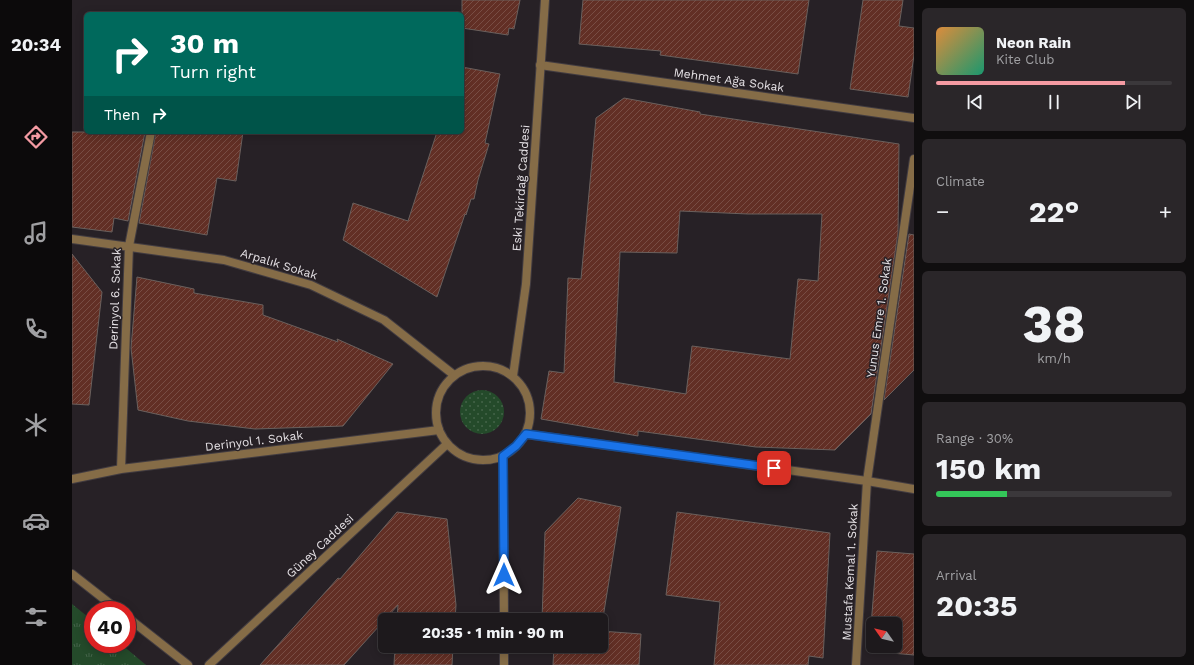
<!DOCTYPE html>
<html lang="en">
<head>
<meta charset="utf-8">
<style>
  :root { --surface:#1d191c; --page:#2a2629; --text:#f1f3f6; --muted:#a0a0a3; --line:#3b383b; --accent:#f49aa2 }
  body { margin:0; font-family:"Work Sans",sans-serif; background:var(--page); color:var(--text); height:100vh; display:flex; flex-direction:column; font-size:15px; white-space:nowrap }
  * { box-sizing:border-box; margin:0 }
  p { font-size:13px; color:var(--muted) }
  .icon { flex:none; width:22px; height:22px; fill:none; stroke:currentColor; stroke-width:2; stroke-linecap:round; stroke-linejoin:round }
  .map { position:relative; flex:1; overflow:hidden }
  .drawer { display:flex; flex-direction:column; gap:8px; padding:8px; background:#100e0f; width:280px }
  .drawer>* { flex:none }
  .banner { position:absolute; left:12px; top:12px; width:380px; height:122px; border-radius:6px; box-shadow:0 2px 10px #0003,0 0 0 1px var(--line); background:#00695c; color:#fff; overflow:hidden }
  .needle { width:26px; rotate:304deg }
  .buttons { position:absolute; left:794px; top:617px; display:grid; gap:8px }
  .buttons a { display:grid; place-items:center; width:36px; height:36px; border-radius:6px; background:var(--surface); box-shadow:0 2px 10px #0003,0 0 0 1px var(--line); font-size:20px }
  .speed { position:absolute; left:12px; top:601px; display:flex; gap:8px; font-size:20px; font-weight:700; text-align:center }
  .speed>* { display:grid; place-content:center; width:52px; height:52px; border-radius:50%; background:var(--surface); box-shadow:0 2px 10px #0003,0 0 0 1px var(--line); line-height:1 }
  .speed .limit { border:6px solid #d22; background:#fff; color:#111 }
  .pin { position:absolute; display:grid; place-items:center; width:34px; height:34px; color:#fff; margin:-17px; border-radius:8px; box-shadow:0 2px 6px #0006 }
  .me { position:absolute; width:44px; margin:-22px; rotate:0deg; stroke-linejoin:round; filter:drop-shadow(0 0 3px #0008) }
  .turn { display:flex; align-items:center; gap:14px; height:84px; padding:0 20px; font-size:18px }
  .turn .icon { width:52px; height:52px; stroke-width:2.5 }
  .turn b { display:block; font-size:28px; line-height:34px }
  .then { display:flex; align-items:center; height:38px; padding:0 20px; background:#0003; gap:8px; font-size:15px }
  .big { font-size:30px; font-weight:700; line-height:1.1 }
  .drawer .widget { flex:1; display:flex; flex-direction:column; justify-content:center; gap:6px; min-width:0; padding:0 14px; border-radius:6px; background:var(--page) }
  .drawer .dial { align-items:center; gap:0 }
  .dial b { font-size:52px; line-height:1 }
  .song { display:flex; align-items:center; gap:12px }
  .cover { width:48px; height:48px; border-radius:6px; background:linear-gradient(135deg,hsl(30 70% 55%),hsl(160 70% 35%)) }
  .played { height:4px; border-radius:2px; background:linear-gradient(90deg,var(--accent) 80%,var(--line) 80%) }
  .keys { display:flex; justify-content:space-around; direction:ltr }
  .heat { display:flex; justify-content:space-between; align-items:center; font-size:22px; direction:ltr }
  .charge { height:6px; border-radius:3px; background:linear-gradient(90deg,#34c759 30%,var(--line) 0) }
  .trip { position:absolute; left:306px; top:613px; width:230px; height:40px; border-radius:6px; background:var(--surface); box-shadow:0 2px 10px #0003,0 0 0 1px var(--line); font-weight:700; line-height:40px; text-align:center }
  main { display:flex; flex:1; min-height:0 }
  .menu { display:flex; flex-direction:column; width:72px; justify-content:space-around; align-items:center; background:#0c0a0b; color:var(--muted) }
  .menu .icon { width:28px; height:28px }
  .menu .selected { color:var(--accent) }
  .menu b { font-size:18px; color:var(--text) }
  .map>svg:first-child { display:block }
</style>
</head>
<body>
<main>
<nav class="menu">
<b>20:34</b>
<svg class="icon selected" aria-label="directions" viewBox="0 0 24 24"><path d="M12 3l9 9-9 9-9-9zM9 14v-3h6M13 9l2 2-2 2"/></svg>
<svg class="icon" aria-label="music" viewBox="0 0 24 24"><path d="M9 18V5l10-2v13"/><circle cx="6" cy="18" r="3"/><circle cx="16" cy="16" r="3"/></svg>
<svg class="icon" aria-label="phone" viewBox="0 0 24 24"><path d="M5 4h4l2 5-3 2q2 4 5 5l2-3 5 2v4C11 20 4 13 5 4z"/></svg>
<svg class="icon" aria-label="climate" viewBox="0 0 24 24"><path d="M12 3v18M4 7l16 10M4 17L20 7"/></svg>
<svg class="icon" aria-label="car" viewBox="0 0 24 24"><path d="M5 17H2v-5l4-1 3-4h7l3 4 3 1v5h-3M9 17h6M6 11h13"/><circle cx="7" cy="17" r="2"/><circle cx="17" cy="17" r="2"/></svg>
<svg class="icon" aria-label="filters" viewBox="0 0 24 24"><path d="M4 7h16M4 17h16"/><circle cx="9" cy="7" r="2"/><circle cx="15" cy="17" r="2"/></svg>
</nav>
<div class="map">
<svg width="842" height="665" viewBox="0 0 842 665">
  <defs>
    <pattern id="grass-dots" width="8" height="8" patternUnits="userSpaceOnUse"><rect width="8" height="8" fill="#244a2a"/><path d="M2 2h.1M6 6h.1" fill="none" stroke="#446449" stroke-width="1.8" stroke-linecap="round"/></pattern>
    <pattern id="park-tufts" width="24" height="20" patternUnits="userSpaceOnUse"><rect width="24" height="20" fill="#244a2a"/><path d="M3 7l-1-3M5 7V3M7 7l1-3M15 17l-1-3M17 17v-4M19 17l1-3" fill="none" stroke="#446449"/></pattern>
    <pattern id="building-hatch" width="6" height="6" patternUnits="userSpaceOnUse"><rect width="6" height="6" fill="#622f25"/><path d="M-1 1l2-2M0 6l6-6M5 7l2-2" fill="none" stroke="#784d44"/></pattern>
  </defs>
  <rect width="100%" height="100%" fill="#272126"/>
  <!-- grass -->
  <path fill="url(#grass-dots)" d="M388 412a22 22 0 1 1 44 0a22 22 0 1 1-44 0Z"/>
  <!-- park -->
  <path fill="url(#park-tufts)" d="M0 604 21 621V644H49L74 665H0Z"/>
  <!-- building -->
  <path fill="url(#building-hatch)" stroke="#6a605d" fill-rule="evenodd" d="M390 0H448L442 29 437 28 436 35 390 28Z
    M511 0H737L726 74 588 55 589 51 507 44Z
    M791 0H831L827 26 842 28V55L836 97 778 89Z
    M390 67 428 74 413 143 417 144 406 180 402 199H399L394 215 393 214 365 297 271 240 281 203 336 221 365 132H390Z
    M552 98 628 112V114L827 144 826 233 799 414 763 450 684 447 566 431V436L469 419 477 371 492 373 496 278 509 279 524 118ZM608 211 676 214H750L746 281 726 279 718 359 620 346 614 394 542 382 548 252 605 253Z
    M0 132H73L56 221 42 218 40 232 0 227Z
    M84 132H171L164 181 145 178 135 235 67 223Z
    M837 234 842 235V370L812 400Z
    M0 254 30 292 17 405 0 404Z
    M65 277 122 289V293L191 305V315L266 342 265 339 321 364 271 426 183 429 116 421 66 410 59 348Z
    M506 498 549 507 529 630V620H470L473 532Z
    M325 512 375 519 384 605 383 620H325L326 605 272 665H188L266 578 268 579Z
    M605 512 758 533 751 658 737 656 736 665H642L648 602 594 595Z
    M805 551 842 554V655L797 651ZM801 624H823V646H801Z
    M529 631 569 634 567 665H481L482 646H529Z
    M323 646H381L380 665H322Z"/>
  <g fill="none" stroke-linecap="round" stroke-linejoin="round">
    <!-- minor casing -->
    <g stroke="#423c41" stroke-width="10">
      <path id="minor" d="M468 65 842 118
        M0 239 152 260 239 285 312 320 382 375
        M49 469 57 246 79 132
        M0 479 49 469 367 430
        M0 574 46 610
        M55 617 116 665
        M784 665 795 481 842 159"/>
    </g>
    <!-- tertiary casing -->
    <g stroke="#423c41" stroke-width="10">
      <path id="tertiary" d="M364 413a47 47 0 1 1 94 0a47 47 0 1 1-94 0Z
        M441 376 454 284 473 0
        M453 434 795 481 842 489
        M431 456 432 620
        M432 646V665
        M137 665 375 444"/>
    </g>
    <!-- minor -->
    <use href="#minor" stroke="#856c47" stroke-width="8"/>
    <!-- tertiary -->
    <use href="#tertiary" stroke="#856c47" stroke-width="8"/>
  </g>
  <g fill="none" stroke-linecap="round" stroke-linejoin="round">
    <!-- route casing -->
    <g stroke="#114b97" stroke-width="10">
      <path id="route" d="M432 575 431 456 444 446 454 434 702 468"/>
    </g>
    <!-- route -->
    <use href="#route" stroke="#1a73e8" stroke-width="7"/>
  </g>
  <g text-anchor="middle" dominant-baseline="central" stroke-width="3" stroke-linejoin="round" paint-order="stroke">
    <!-- street labels -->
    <g font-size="12" fill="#e5e1e5" stroke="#272126">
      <text transform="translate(657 80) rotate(8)">Mehmet Ağa Sokak</text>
      <text transform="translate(449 188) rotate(-86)">Eski Tekirdağ Caddesi</text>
      <text transform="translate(207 264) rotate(17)">Arpalık Sokak</text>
      <text transform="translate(43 299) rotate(-88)">Derinyol 6. Sokak</text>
      <text transform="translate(807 318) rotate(-82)">Yunus Emre 1. Sokak</text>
      <text transform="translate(182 441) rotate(-7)">Derinyol 1. Sokak</text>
      <text transform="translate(248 546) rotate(-43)">Güney Caddesi</text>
      <text transform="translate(778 572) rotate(-87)">Mustafa Kemal 1. Sokak</text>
    </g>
  </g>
</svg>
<div class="buttons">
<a><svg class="needle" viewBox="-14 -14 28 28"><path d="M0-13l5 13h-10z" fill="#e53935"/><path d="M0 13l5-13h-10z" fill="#a0a0a3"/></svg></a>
</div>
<div class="speed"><div class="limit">40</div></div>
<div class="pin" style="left:702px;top:468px;background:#d93025"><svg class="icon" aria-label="arrive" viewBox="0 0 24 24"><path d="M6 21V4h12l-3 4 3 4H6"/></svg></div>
<svg class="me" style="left:432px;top:575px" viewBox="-20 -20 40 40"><path d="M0-17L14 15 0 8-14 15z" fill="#1a73e8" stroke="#fff" stroke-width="4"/></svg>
<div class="trip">20:35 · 1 min · 90 m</div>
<div class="banner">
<div class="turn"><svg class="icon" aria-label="right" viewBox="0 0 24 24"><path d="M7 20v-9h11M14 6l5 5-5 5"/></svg><div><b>30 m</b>Turn right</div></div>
<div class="then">Then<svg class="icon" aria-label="right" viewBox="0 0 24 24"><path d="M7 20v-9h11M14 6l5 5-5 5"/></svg></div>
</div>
</div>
<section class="drawer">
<div class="widget">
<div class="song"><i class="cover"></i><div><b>Neon Rain</b><p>Kite Club</p></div></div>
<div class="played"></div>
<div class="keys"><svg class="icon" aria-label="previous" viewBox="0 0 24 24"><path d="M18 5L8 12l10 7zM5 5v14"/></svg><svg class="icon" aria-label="pause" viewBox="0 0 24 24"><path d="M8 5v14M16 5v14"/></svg><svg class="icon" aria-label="next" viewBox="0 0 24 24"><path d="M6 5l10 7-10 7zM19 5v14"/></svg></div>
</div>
<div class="widget"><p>Climate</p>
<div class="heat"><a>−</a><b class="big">22°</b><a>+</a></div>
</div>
<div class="widget dial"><b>38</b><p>km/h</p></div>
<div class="widget"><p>Range · 30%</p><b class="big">150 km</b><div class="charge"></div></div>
<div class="widget"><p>Arrival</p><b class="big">20:35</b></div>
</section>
</main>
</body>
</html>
